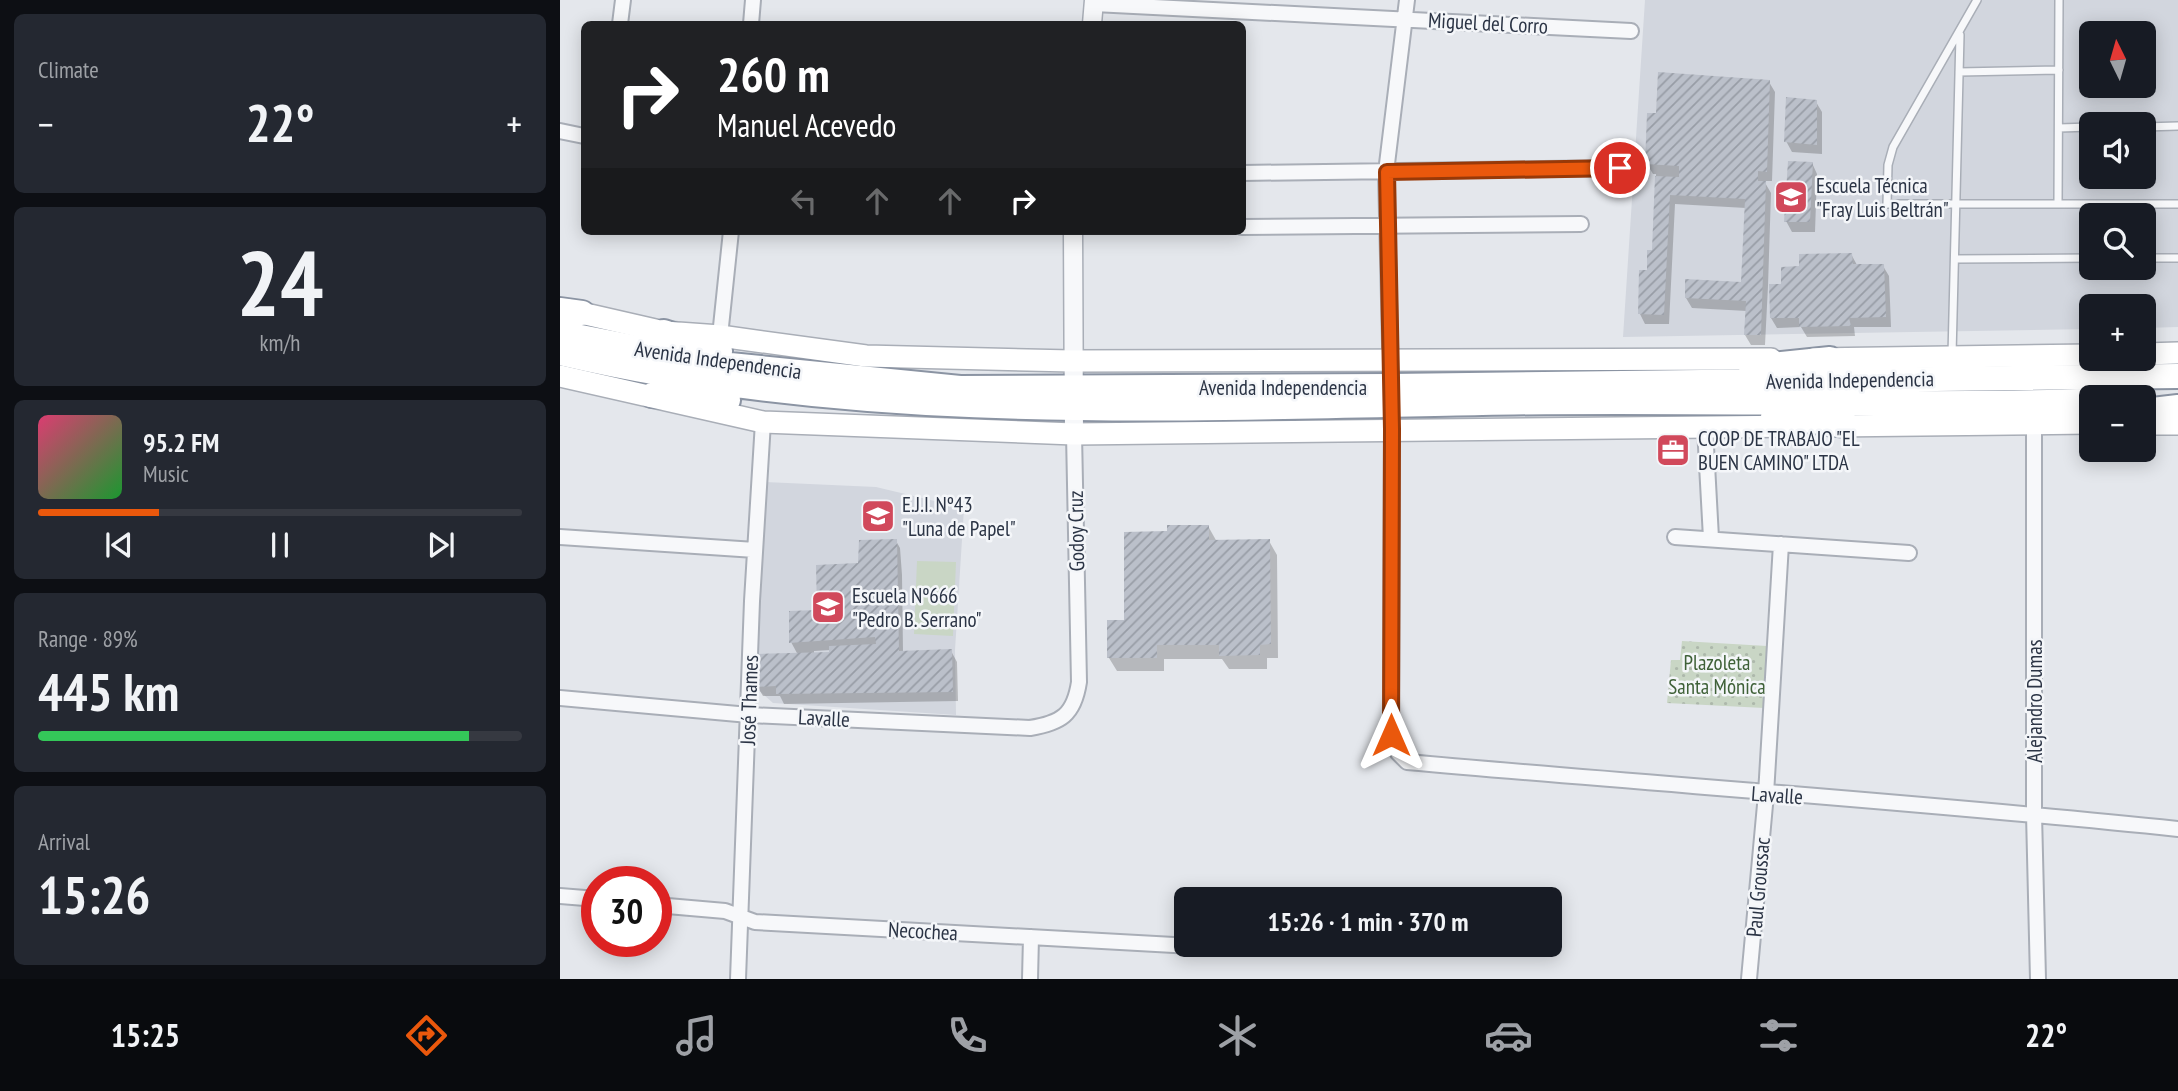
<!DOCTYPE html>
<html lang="en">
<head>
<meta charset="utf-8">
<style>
  :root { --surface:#171b24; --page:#242831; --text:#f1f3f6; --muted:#9ea1a6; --line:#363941; --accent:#ea580c }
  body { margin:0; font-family:"PT Sans Narrow",sans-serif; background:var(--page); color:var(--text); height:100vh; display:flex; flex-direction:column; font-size:26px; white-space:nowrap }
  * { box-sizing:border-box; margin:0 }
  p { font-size:23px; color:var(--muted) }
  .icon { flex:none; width:38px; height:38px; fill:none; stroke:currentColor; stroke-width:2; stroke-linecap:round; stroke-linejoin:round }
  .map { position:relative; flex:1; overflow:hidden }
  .side { display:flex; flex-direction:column; gap:14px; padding:14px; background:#0d0f14; width:560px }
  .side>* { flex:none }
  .hud { position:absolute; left:21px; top:21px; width:665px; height:214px; border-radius:10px; box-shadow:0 4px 18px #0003; background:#202124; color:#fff; overflow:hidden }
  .needle { width:46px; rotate:355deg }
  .tools { position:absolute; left:1519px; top:21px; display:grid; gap:14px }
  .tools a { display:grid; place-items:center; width:77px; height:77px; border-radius:10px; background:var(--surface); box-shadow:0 4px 18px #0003; font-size:35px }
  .speed { position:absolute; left:21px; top:866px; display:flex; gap:14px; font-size:35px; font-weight:700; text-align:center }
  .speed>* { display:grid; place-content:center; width:91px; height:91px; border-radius:50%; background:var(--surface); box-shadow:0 4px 18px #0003; line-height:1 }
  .speed .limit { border:10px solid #d22; background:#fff; color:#111 }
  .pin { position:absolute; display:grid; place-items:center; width:60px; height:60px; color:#fff; margin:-30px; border:4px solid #fff; border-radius:50%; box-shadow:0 2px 7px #0007 }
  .me { position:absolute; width:77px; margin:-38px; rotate:0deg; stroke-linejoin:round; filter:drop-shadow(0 0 5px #0008) }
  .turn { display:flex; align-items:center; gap:24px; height:147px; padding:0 21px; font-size:32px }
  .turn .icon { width:91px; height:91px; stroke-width:2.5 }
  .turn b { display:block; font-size:49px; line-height:60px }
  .lanes { display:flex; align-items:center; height:66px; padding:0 21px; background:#0003; justify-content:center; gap:35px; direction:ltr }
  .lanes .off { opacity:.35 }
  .big { font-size:52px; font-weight:700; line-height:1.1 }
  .side .widget { flex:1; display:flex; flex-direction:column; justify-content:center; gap:10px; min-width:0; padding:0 24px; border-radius:10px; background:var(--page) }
  .side .dial { align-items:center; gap:0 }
  .dial b { font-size:91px; line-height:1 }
  .song { display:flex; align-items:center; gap:21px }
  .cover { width:84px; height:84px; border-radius:10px; background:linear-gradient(135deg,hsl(340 70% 55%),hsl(130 70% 35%)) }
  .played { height:7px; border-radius:4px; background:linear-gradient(90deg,var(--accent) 25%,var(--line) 25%) }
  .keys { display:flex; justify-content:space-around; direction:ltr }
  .heat { display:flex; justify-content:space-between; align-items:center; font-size:38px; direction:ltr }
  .charge { height:10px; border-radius:5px; background:linear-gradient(90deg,#34c759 89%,var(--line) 0) }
  .trip { position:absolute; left:614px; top:887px; width:388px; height:70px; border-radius:10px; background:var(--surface); box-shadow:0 4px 18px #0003; font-weight:700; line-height:70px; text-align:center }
  .tab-bar { display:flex; height:112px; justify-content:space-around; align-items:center; background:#090b0e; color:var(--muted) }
  .tab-bar .icon { width:49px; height:49px }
  .tab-bar .on { color:var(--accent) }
  .tab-bar b { font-size:32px; color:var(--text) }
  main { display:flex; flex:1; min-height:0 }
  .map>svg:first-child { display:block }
</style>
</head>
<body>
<main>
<section class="side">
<div class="widget"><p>Climate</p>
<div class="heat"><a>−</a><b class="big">22°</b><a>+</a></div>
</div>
<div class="widget dial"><b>24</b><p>km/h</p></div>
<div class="widget">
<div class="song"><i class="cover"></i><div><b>95.2 FM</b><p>Music</p></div></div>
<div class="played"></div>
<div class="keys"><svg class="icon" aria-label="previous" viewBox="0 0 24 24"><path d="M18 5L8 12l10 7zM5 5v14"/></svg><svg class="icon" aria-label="pause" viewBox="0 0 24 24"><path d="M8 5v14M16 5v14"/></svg><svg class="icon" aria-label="next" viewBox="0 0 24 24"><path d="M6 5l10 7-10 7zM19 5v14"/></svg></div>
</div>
<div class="widget"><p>Range · 89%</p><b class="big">445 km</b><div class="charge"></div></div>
<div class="widget"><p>Arrival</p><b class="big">15:26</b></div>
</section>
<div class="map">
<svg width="1618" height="979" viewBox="0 0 1618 979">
  <defs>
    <pattern id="park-dots" width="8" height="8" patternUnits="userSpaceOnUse" patternTransform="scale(1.75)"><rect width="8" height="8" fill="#c9d6c5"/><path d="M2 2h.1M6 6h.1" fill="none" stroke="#adb8ab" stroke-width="1.8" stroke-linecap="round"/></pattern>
    <pattern id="building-hatch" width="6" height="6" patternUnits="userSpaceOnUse" patternTransform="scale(1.75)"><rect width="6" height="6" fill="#bbc0ca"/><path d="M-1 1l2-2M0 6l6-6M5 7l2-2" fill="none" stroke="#989da6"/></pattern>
  </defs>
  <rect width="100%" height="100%" fill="#e4e7ec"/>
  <!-- built -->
  <path fill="#d2d6de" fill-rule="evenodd" d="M1085 0H1618V327L1584 328V306H1531V329L1063 337ZM1531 33H1584V86H1531ZM1531 124H1584V177H1531ZM1531 215H1584V268H1531Z
    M205 482 316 487 404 508 395 650 396 715 213 703 195 687Z"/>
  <!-- grass -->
  <path fill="#c9d6c5" d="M357 561 396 562 393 636 354 634Z"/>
  <!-- park -->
  <path fill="url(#park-dots)" d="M1122 641 1207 646 1204 708 1107 703 1111 660H1120Z"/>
  <!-- shadow -->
  <path fill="#0003" fill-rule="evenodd" d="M1209 82 1215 92 1212 181H1204L1211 193 1208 286 1223 285 1241 268 1291 254 1297 265 1323 266 1329 276 1331 327H1294L1295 336 1247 337 1241 327 1217 328 1211 318V286H1208L1205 345H1191L1185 335 1187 311 1132 308 1126 298 1183 284 1186 208 1115 204 1109 324H1085L1080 314 1094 251 1096 174H1093L1087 164 1098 115Z
    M1256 102 1262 112V154L1232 152 1226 141Z
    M1252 163 1257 174 1255 232H1232L1226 221Z
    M648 526 657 542 709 541 717 555 718 658H707V669H669L662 659H604V671H557L549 658 609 533Z
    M336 541 340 548 342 575 343 652 391 651 397 662 398 701 224 704 220 696H203L197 686 238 655 231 642 301 565ZM271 650V654H254V651Z"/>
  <!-- building -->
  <path fill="url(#building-hatch)" d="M1098 72 1210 80 1207 172 1198 171V181H1206L1201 335H1184L1186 301 1125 298V279L1181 282 1185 199 1110 195 1104 315 1078 314 1079 270H1087V250H1092L1095 176 1119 177V166L1085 164 1087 113H1096Z
    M1226 97 1257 100V145L1224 142Z
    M1228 161 1253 162 1250 222H1224Z
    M1292 253 1293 264H1324L1326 317 1289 318 1291 326 1239 327V318H1210L1209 284H1221V267L1239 266V254Z
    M607 525H649V540L710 539 711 644 700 645V655L659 656V645H597V658H547V620H564V532L607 531Z
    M337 539 339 651 392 649 393 692 216 694V686L195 687 196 654 269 652V646L316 644 315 637 229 643V611L257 610 256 565 298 563 299 540Z"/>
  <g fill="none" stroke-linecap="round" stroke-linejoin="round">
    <!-- service casing -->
    <g stroke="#a9aeb7" stroke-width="10">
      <path id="service" d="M1417 0 1333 147 1328 165 1327 204H1618
        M1399 72 1499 70
        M1584 127 1618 126
        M1499 128 1531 127
        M1498 204 1499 0
        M1584 258H1618
        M1395 259 1531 258
        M1392 355 1400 35"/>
    </g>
    <!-- minor casing -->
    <g stroke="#a9aeb7" stroke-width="18">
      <path id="minor" d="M847 0 826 172 832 429 831 735 838 753 847 762C1104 785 1361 802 1618 829
        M534 4 1071 31
        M60 24 63 0
        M191 24 193 0
        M0 131 24 136
        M682 173 1060 168
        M682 227 1021 224
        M160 336 171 231
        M1474 423V814L1478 979
        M1145 428 1151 538
        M0 537 195 550
        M1115 537 1349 553
        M0 698 189 715 470 728C501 723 514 715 519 682L514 434
        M0 896 37 899
        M96 905 165 911 195 922 632 946
        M178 979 192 601 203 422
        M470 979 471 937
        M1189 979 1206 794 1221 544"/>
    </g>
    <!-- tertiary casing -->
    <g stroke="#a9aeb7" stroke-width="21">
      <path id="tertiary" d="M532 24 534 0
        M513 231 514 434"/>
    </g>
    <!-- secondary casing -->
    <g stroke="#a9aeb7" stroke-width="24">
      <path id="secondary" d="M8 310 104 332 160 336 306 356 512 361 1211 359
        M1584 354 1618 353
        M1253 359 1531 355
        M0 376 203 422 514 434 1232 426
        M1584 424H1618
        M1271 426 1531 423"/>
    </g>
    <!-- trunk casing -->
    <g stroke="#8b94a3" stroke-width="28">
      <path id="trunk" d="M0 310 22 313
        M104 332 160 351
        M0 333 160 364 400 388 831 386 1618 376
        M0 353C301 424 614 409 922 403 1125 399 1328 407 1531 401
        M1191 367 1270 359
        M92 395 168 400
        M1584 411 1618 407
        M1213 417 1287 425"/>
    </g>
    <!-- service -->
    <use href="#service" stroke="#f7f8fa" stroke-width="7"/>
    <!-- minor -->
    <use href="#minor" stroke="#f7f8fa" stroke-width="14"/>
    <!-- tertiary -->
    <use href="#tertiary" stroke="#f7f8fa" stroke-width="18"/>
    <!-- secondary -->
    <use href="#secondary" stroke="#fff" stroke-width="21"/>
    <!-- trunk -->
    <use href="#trunk" stroke="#fff" stroke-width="24"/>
  </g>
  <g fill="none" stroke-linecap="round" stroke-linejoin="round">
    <!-- route casing -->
    <g stroke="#983908" stroke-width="18">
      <path id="route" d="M831 735 832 429 827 172 1060 168"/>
    </g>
    <!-- route -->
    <use href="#route" stroke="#ea580c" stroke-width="12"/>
  </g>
  <!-- icons -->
  <defs>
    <g id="school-square" transform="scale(1.75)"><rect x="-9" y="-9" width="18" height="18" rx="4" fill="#d1495b" stroke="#f4f6f9"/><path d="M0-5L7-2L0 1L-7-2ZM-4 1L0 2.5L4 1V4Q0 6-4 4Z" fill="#fff"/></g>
    <g id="office-square" transform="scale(1.75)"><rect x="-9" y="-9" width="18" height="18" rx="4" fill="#d1495b" stroke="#f4f6f9"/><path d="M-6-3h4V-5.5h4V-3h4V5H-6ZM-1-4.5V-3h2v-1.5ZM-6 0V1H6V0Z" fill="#fff"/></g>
  </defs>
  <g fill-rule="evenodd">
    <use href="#school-square" x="1231" y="197"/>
    <use href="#office-square" x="1113" y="450"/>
    <use href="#school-square" x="318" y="516"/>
    <use href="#school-square" x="268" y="607"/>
  </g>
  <g text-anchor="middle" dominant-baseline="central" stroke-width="5" stroke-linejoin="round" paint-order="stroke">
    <!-- street labels -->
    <g font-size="21" fill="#2b3445" stroke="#f4f6f9">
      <text transform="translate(928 23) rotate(3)">Miguel del Corro</text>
      <text transform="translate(158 360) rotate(8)">Avenida Independencia</text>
      <text transform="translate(1290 380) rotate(-1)">Avenida Independencia</text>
      <text x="723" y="387">Avenida Independencia</text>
      <text transform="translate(516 531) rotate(-91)">Godoy Cruz</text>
      <text transform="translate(189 700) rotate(-88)">José Thames</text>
      <text transform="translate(1474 701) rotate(-90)">Alejandro Dumas</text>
      <text transform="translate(264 718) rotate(3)">Lavalle</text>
      <text transform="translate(1217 795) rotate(4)">Lavalle</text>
      <text transform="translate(1198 887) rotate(-85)">Paul Groussac</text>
      <text transform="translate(363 931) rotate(3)">Necochea</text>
    </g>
    <!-- poi labels -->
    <g font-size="21" fill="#2b3445" stroke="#f4f6f9" text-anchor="start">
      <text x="1256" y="185">Escuela Técnica<tspan x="1256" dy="24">"Fray Luis Beltrán"</tspan></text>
      <text x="1138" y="438">COOP DE TRABAJO "EL<tspan x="1138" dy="24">BUEN CAMINO" LTDA</tspan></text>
      <text x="342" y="504">E.J.I. Nº43<tspan x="342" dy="24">"Luna de Papel"</tspan></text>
      <text x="292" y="595">Escuela Nº666<tspan x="292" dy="24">"Pedro B. Serrano"</tspan></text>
    </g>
    <!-- park labels -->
    <g font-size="21" fill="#3f6138" stroke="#f4f6f9">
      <text x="1157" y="662">Plazoleta<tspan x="1157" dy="24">Santa Mónica</tspan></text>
    </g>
  </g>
</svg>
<div class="tools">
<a><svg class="needle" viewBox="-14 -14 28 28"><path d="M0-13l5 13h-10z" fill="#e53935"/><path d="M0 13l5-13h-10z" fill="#9ea1a6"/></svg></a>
<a><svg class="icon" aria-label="sound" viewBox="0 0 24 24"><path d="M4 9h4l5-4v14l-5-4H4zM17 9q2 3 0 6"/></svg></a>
<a><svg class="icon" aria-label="search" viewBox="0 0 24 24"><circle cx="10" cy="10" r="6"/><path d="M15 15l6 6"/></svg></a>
<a>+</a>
<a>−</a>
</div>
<div class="speed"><div class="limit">30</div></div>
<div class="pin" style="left:1060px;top:168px;background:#d93025"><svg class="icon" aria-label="arrive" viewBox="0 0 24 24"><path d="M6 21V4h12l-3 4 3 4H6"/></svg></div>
<svg class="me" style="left:831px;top:735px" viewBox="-20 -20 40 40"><path d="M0-17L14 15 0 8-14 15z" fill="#ea580c" stroke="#fff" stroke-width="4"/></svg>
<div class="trip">15:26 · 1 min · 370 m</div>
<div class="hud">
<div class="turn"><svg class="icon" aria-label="right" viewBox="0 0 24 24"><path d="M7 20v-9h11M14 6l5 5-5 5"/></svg><div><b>260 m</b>Manuel Acevedo</div></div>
<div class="lanes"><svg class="icon off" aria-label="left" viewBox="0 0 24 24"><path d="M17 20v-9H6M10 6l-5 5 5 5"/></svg><svg class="icon off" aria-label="ahead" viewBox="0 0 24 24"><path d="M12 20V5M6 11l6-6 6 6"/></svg><svg class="icon off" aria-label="ahead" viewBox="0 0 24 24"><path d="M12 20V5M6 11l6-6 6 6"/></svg><svg class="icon" aria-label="right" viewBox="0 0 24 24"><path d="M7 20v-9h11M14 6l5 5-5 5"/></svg></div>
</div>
</div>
</main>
<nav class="tab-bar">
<b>15:25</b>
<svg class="icon on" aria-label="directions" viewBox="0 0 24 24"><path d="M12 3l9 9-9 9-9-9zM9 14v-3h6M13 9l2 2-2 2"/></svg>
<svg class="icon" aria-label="music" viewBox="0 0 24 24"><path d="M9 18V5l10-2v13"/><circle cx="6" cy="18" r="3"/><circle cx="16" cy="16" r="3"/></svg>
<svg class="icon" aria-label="phone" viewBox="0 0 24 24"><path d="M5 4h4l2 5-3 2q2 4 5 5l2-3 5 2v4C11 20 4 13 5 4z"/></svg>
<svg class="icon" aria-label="climate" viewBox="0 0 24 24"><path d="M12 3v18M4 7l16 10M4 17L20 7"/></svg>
<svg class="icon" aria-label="car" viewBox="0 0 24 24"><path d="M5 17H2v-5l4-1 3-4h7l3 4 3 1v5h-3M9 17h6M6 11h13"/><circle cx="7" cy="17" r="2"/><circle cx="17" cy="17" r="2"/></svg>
<svg class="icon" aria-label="filters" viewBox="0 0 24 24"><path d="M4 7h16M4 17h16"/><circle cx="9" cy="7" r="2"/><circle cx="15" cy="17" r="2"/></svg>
<b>22°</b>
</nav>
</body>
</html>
